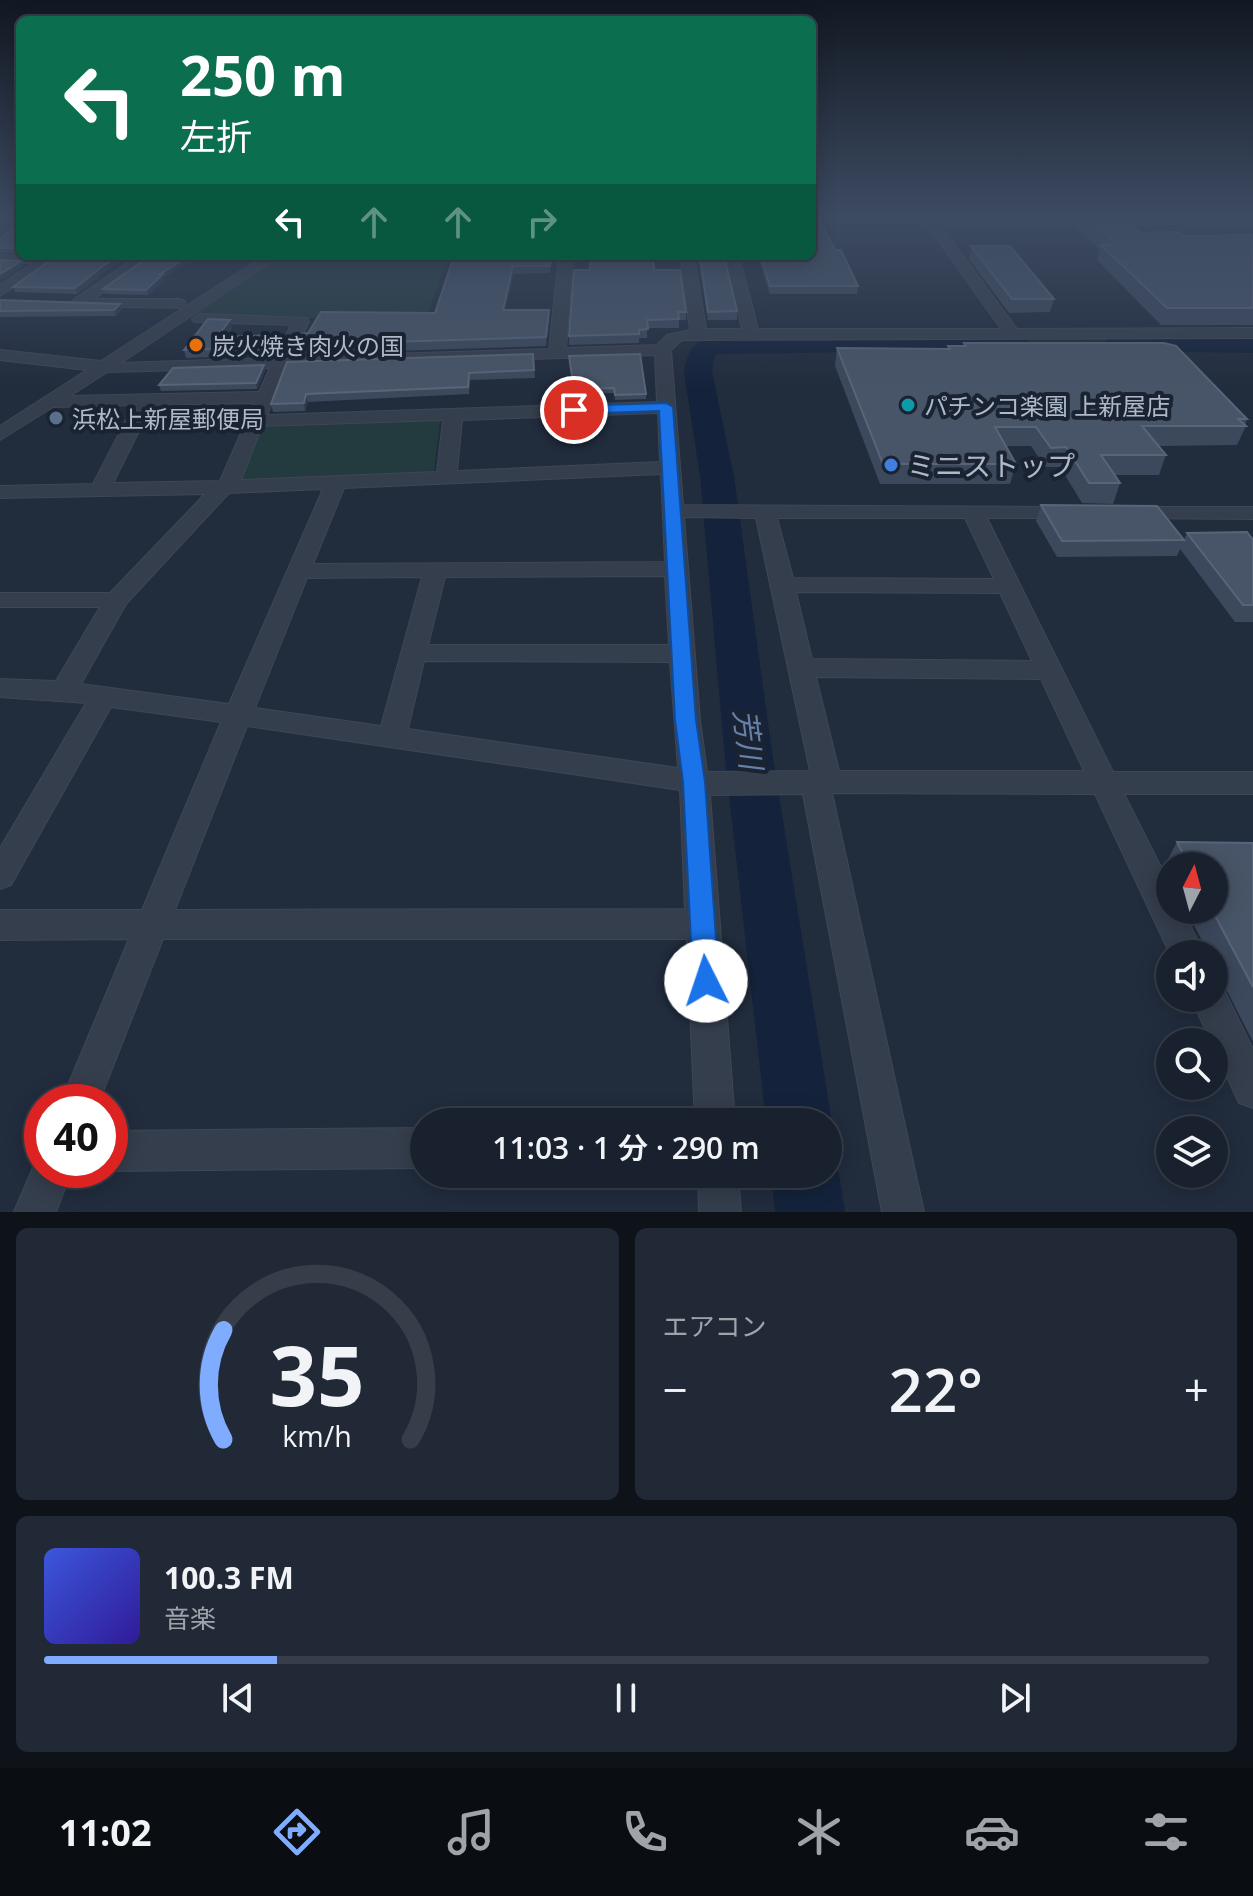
<!DOCTYPE html>
<html lang="ja">
<head>
<meta charset="utf-8">
<style>
  :root { --surface:#19212e; --page:#222936; --text:#f1f3f6; --muted:#9fa3aa; --line:#373e4a; --accent:#7facff }
  body { margin:0; font-family:"Open Sans","Noto Sans JP",sans-serif; background:var(--page); color:var(--text); height:100vh; display:flex; flex-direction:column; font-size:30px; white-space:nowrap }
  * { box-sizing:border-box; margin:0 }
  p { font-size:26px; color:var(--muted) }
  .icon { flex:none; width:44px; height:44px; fill:none; stroke:currentColor; stroke-width:2; stroke-linecap:round; stroke-linejoin:round }
  .map { position:relative; height:1212px; overflow:hidden }
  .side { display:flex; flex-direction:column; gap:16px; padding:16px; background:#0e1219; flex:1 }
  .side>* { flex:none }
  .guide { position:absolute; left:16px; top:16px; width:800px; height:244px; border-radius:12px; box-shadow:0 4px 20px #0003,0 0 0 2px var(--line); background:#0b6e4f; color:#fff; overflow:hidden }
  .needle { width:52px; rotate:6deg }
  .fabs { position:absolute; left:1156px; top:852px; display:grid; gap:16px }
  .fabs a { display:grid; place-items:center; width:72px; height:72px; border-radius:50%; background:var(--surface); box-shadow:0 4px 20px #0003,0 0 0 2px var(--line); font-size:40px }
  .speed { position:absolute; left:24px; top:1084px; display:flex; gap:16px; font-size:40px; font-weight:700; text-align:center }
  .speed>* { display:grid; place-content:center; width:104px; height:104px; border-radius:50%; background:var(--surface); box-shadow:0 4px 20px #0003,0 0 0 2px var(--line); line-height:1 }
  .speed .limit { border:12px solid #d22; background:#fff; color:#111 }
  .pin { position:absolute; display:grid; place-items:center; width:68px; height:68px; color:#fff; margin:-34px; border:4px solid #fff; border-radius:50%; box-shadow:0 2px 8px #0007 }
  .me { position:absolute; width:88px; margin:-44px; rotate:356deg; stroke-linejoin:round; filter:drop-shadow(0 0 6px #0008) }
  .turn { display:flex; align-items:center; gap:28px; height:168px; padding:0 32px; font-size:36px }
  .turn .icon { width:104px; height:104px; stroke-width:2.5 }
  .turn b { display:block; font-size:56px; line-height:68px }
  .lanes { display:flex; align-items:center; height:76px; padding:0 32px; background:#0003; justify-content:center; gap:40px; direction:ltr }
  .lanes .off { opacity:.35 }
  .big { font-size:60px; font-weight:600; line-height:1.1 }
  .side .card { flex:1; display:flex; flex-direction:column; justify-content:center; gap:12px; min-width:0; padding:0 28px; border-radius:12px; background:var(--page) }
  .side .dial { align-items:center; gap:0 }
  .dial svg { height:208px; overflow:visible; fill:none; stroke:var(--line); stroke-width:7; stroke-linecap:round; text-anchor:middle }
  .dial text { fill:var(--text); stroke:none }
  .song { display:flex; align-items:center; gap:24px }
  .cover { width:96px; height:96px; border-radius:12px; background:linear-gradient(135deg,hsl(230 70% 55%),hsl(250 70% 35%)) }
  .played { height:8px; border-radius:4px; background:linear-gradient(90deg,var(--accent) 20%,var(--line) 20%) }
  .keys { display:flex; justify-content:space-around; direction:ltr }
  .heat { display:flex; justify-content:space-between; align-items:center; font-size:44px; direction:ltr }
  .side .tiles { flex:1; display:grid; gap:16px; grid-template-columns:1fr 1fr }
  .card:last-child { grid-column:span 2 }
  .trip { position:absolute; left:410px; top:1108px; width:432px; height:80px; border-radius:40px; background:var(--surface); box-shadow:0 4px 20px #0003,0 0 0 2px var(--line); font-weight:600; line-height:80px; text-align:center }
  .menu { display:flex; height:128px; justify-content:space-around; align-items:center; background:#0a0d12; color:var(--muted) }
  .menu .icon { width:56px; height:56px }
  .menu .on { color:var(--accent) }
  .menu b { font-size:36px; color:var(--text) }
  .map>svg:first-child { display:block }
</style>
</head>
<body>
<div class="map">
<svg width="1253" height="1212" viewBox="0 0 1253 1212">
  <rect width="100%" height="100%" fill="#212c3d"/>
  <!-- green -->
  <path fill="#233a3e" d="M277 256H448L426 319 184 317Z
    M440 420 434 473 239 482 260 427Z"/>
  <g fill="none" stroke-linecap="round" stroke-linejoin="round">
    <!-- river -->
    <path fill="#14233b" fill-rule="evenodd" d="M1017 336 1027 338 1031 344 1027 350 717 354 714 358 712 372 734 476 773 759 832 1122 828 1131V1122H766L725 759 700 476 684 372C686 355 692 342 710 338Z
      M1117 337H1253V353L1107 351 1103 345 1107 339Z
      M829 1150 839 1174 845 1212H775L771 1174H828Z"/>
    <!-- minor casing -->
    <g stroke="#3e4756" stroke-width="2">
      <path id="minor" d="M923 219H1253V224L940 225 1017 329 1253 328V338L682 340 671 350 683 505 1078 507 1081 512 1070 518H987L1113 772H1253V794H1124L1170 885V910H1183L1204 954H1170L1095 794 832 793 924 1212H882L803 794 710 795 735 1122H695L687 939H163L99 1102H61L129 939 0 940V910H142L221 722 111 707 11 885 0 889V848L86 703 0 697V679L56 681 100 607H0V593H110L205 494 0 498V486L93 484 134 405 53 407 0 440V426L87 370 0 360V350L101 361 183 308 73 306V300L137 256H154L94 299H180L185 301 186 306 264 256H280L121 363 275 358 291 325 194 322 192 319 200 314 307 318 309 321 292 357 549 349 559 256H573L566 348 657 345 667 335 690 330 680 256H694L706 329H742L725 256H739L758 329H1001ZM655 355 657 402 267 415 287 367ZM270 368 259 392 70 396 107 372ZM254 403 220 481 113 483 152 405ZM658 413 660 462 457 471 462 420ZM443 420 437 472 241 480 262 426ZM661 474 665 562 313 564 344 488ZM323 489 229 704 81 684 126 604 229 493ZM684 517 756 518 810 771 707 772 700 720ZM777 518H965L994 579 793 578ZM665 576 669 645H428L445 577ZM422 577 381 726 255 708 307 578ZM796 592 1000 593 1032 661 812 659ZM424 661 670 662 678 768 408 729ZM816 677 1041 679 1084 771H839ZM247 726 680 790 685 909 175 910Z
        M0 255 60 256 0 296V285L33 263H0Z
        M1131 507H1253V519L1123 518 1120 513Z
        M1214 983 1222 986 1253 1049V1108L1239 1103 1191 998H1214Z
        M424 1128V1168L110 1171 108 1170H110V1131Z
        M42 1154V1170H72L56 1212H14L38 1156Z
        M698 1174H738L741 1212H699Z"/>
    </g>
    <!-- minor -->
    <use href="#minor" fill="#353e4d" fill-rule="evenodd"/>
  </g>
  <!-- wall -->
  <path fill="#3c485c" d="M0 219H20V222L0 221Z
    M1079 219H1123L1140 233 1183 236 1253 235V325H1161L1097 260 1100 250 1076 228Z
    M20 223V253H0V238Z
    M971 246 1054 299 1050 312 1009 313 969 259Z
    M835 250 858 286 857 294H770L758 256H812Z
    M454 256H552L550 273 514 274 505 310 549 318 546 346 297 354 295 345 435 313Z
    M698 256H724L737 311V320H708Z
    M590 270H654L686 312V320H679V328H647V338H639V343L569 345V336Z
    M106 271 77 294 15 292 13 287Z
    M164 278V280L148 295 105 294 103 289Z
    M0 300 120 304 122 309 116 316 0 317Z
    M232 328 226 336 279 344 273 355 186 358 184 350Z
    M964 343 1247 419 1245 425 1246 426 1237 445 1159 446 1166 455 1159 475H1115L1120 483 1113 504 1082 503 1060 467H1045L1031 446H1006L1016 464 1010 484H880L835 366 837 348 948 349V346H963Z
    M533 354 535 378 470 380 469 394 308 402 305 411 273 412 271 404 287 362Z
    M569 361 646 394V399L615 400 614 393 574 394Z
    M264 365 265 371 257 389 161 391 159 385Z
    M1041 505 1184 540 1177 556 1057 557 1036 521Z
    M1187 533 1253 540V622H1235L1180 549Z
    M1177 842 1253 843V1042L1214 965V954H1209L1186 910H1214V866H1170V877L1164 866Z"/>
  <!-- shaded-wall -->
  <path fill="#2c384b" d="M120 256H131L106 271 77 294 75 288 104 265Z
    M189 256H199L164 278V280L148 295 146 290 160 274Z
    M21 261 23 266 0 281V274Z
    M513 266 514 274 503 319V310Z
    M120 304 122 309 116 316 114 310Z
    M549 310V318L546 346V337Z
    M230 320 232 328 219 345 217 337Z
    M277 335 279 344 273 355 271 347Z
    M264 365 265 371 257 389 256 383Z
    M306 394 308 402 305 411 304 403Z"/>
  <!-- building -->
  <path fill="#485568" stroke="#586477" stroke-width="2" d="M812 219H819L835 250H841L858 286H770L761 256H812Z
    M1088 219H1123L1140 233 1178 232 1183 236 1253 235V308H1167L1101 245 1116 244Z
    M20 223V248H0V238Z
    M971 246H1010L1054 299H1012Z
    M56 256H120L104 265 75 288 13 287Z
    M150 256H189L160 274H163L146 290 103 289Z
    M454 256H551L550 266H513L503 310H549L546 337 295 345 300 334 308 333 321 312 435 313Z
    M590 256H653L654 270H680L686 312H678L679 319 647 320 648 329 639 330V334L569 336 574 270H590Z
    M700 256H724L737 311 708 312Z
    M0 260 21 261 0 274Z
    M0 300 120 304 114 310 0 311Z
    M208 319 230 320 217 337 277 335 271 347 184 350Z
    M964 343H1164L1176 346 1247 419H1238L1246 426H1142L1166 455H1101L1120 483H1089L1066 447 1051 448 1036 427H995L1016 464H883L837 348 950 349 948 346H966Z
    M533 354 534 370 469 373 468 387 306 394 304 403 271 404 287 362Z
    M640 354 646 394 615 395 614 388 574 389 569 356Z
    M264 365 256 383 159 385 173 368Z
    M1041 505 1157 506 1184 540 1062 541Z
    M1247 532 1253 540V605H1243L1187 533Z
    M1177 842 1253 843V987L1212 910H1214V866H1189Z"/>
  <!-- sky -->
  <linearGradient id="sky" x2="0" y2="1"><stop stop-color="#121822"/><stop offset="0.56" stop-color="#3d4b62"/><stop offset="1" stop-color="#3d4b62" stop-opacity="0"/></linearGradient>
  <rect width="1253" height="389" fill="url(#sky)"/>
  <!-- route -->
  <path fill="#1a73e8" stroke="#114b97" stroke-width="2" d="M666 403 673 407 696 720 705 782 719 981 715 989 706 993 696 989 693 981 683 782 675 720 659 411 574 414 567 410 574 406Z"/>
  <!-- markers -->
  <circle fill="#e8710a" stroke="#1a2332" stroke-width="3" cx="196" cy="345" r="8"/>
  <circle fill="#0f9aa8" stroke="#1a2332" stroke-width="3" cx="908" cy="405" r="8"/>
  <circle fill="#5c6f8a" stroke="#1a2332" stroke-width="3" cx="56" cy="418" r="8"/>
  <circle fill="#3f7fe0" stroke="#1a2332" stroke-width="3" cx="891" cy="465" r="8"/>
  <g text-anchor="middle" dominant-baseline="central" stroke-width="8" stroke-linejoin="round" paint-order="stroke">
    <!-- far-poi labels -->
    <g font-size="24" fill="#b0b9c9" stroke="#1a2332" text-anchor="start">
      <text x="212" y="345">炭火焼き肉火の国</text>
      <text x="924" y="405">パチンコ楽園 上新屋店</text>
      <text x="72" y="418">浜松上新屋郵便局</text>
    </g>
    <!-- poi labels -->
    <g font-size="28" fill="#b0b9c9" stroke="#1a2332" text-anchor="start">
      <text x="907" y="465">ミニストップ</text>
    </g>
    <!-- water labels -->
    <g font-size="30" font-style="italic" fill="#6781aa" stroke="#1a2332">
      <text transform="translate(749 739) rotate(83)">芳川</text>
    </g>
  </g>
</svg>
<div class="fabs">
<a><svg class="needle" viewBox="-14 -14 28 28"><path d="M0-13l5 13h-10z" fill="#e53935"/><path d="M0 13l5-13h-10z" fill="#9fa3aa"/></svg></a>
<a><svg class="icon" aria-label="sound" viewBox="0 0 24 24"><path d="M4 9h4l5-4v14l-5-4H4zM17 9q2 3 0 6"/></svg></a>
<a><svg class="icon" aria-label="search" viewBox="0 0 24 24"><circle cx="10" cy="10" r="6"/><path d="M15 15l6 6"/></svg></a>
<a><svg class="icon" aria-label="layers" viewBox="0 0 24 24"><path d="M12 4l9 5-9 5-9-5zM3 14l9 5 9-5"/></svg></a>
</div>
<div class="speed"><div class="limit">40</div></div>
<div class="pin" style="left:574px;top:410px;background:#d93025"><svg class="icon" aria-label="arrive" viewBox="0 0 24 24"><path d="M6 21V4h12l-3 4 3 4H6"/></svg></div>
<svg class="me" style="left:706px;top:981px" viewBox="-20 -20 40 40"><circle r="19" fill="#fff"/><path d="M0-13L10 11 0 6-10 11z" fill="#1a73e8"/></svg>
<div class="trip">11:03 · 1 分 · 290 m</div>
<div class="guide">
<div class="turn"><svg class="icon" aria-label="left" viewBox="0 0 24 24"><path d="M17 20v-9H6M10 6l-5 5 5 5"/></svg><div><b>250 m</b>左折</div></div>
<div class="lanes"><svg class="icon" aria-label="left" viewBox="0 0 24 24"><path d="M17 20v-9H6M10 6l-5 5 5 5"/></svg><svg class="icon off" aria-label="ahead" viewBox="0 0 24 24"><path d="M12 20V5M6 11l6-6 6 6"/></svg><svg class="icon off" aria-label="ahead" viewBox="0 0 24 24"><path d="M12 20V5M6 11l6-6 6 6"/></svg><svg class="icon off" aria-label="right" viewBox="0 0 24 24"><path d="M7 20v-9h11M14 6l5 5-5 5"/></svg></div>
</div>
</div>
<section class="side">
<div class="tiles">
<div class="card dial"><svg viewBox="0 0 100 80">
<path d="M14 69A42 42 0 1 1 86 69"/>
<path d="M14 69A42 42 0 0 1 14 27" stroke="#7facff"/>
<text x="50" y="56" font-size="32" font-weight="700">35</text>
<text x="50" y="72" font-size="11">km/h</text>
</svg></div>
<div class="card"><p>エアコン</p>
<div class="heat"><a>−</a><b class="big">22°</b><a>+</a></div>
</div>
<div class="card">
<div class="song"><i class="cover"></i><div><b>100.3 FM</b><p>音楽</p></div></div>
<div class="played"></div>
<div class="keys"><svg class="icon" aria-label="previous" viewBox="0 0 24 24"><path d="M18 5L8 12l10 7zM5 5v14"/></svg><svg class="icon" aria-label="pause" viewBox="0 0 24 24"><path d="M8 5v14M16 5v14"/></svg><svg class="icon" aria-label="next" viewBox="0 0 24 24"><path d="M6 5l10 7-10 7zM19 5v14"/></svg></div>
</div>
</div>
</section>
<nav class="menu">
<b>11:02</b>
<svg class="icon on" aria-label="directions" viewBox="0 0 24 24"><path d="M12 3l9 9-9 9-9-9zM9 14v-3h6M13 9l2 2-2 2"/></svg>
<svg class="icon" aria-label="music" viewBox="0 0 24 24"><path d="M9 18V5l10-2v13"/><circle cx="6" cy="18" r="3"/><circle cx="16" cy="16" r="3"/></svg>
<svg class="icon" aria-label="phone" viewBox="0 0 24 24"><path d="M5 4h4l2 5-3 2q2 4 5 5l2-3 5 2v4C11 20 4 13 5 4z"/></svg>
<svg class="icon" aria-label="climate" viewBox="0 0 24 24"><path d="M12 3v18M4 7l16 10M4 17L20 7"/></svg>
<svg class="icon" aria-label="car" viewBox="0 0 24 24"><path d="M5 17H2v-5l4-1 3-4h7l3 4 3 1v5h-3M9 17h6M6 11h13"/><circle cx="7" cy="17" r="2"/><circle cx="17" cy="17" r="2"/></svg>
<svg class="icon" aria-label="filters" viewBox="0 0 24 24"><path d="M4 7h16M4 17h16"/><circle cx="9" cy="7" r="2"/><circle cx="15" cy="17" r="2"/></svg>
</nav>
</body>
</html>
